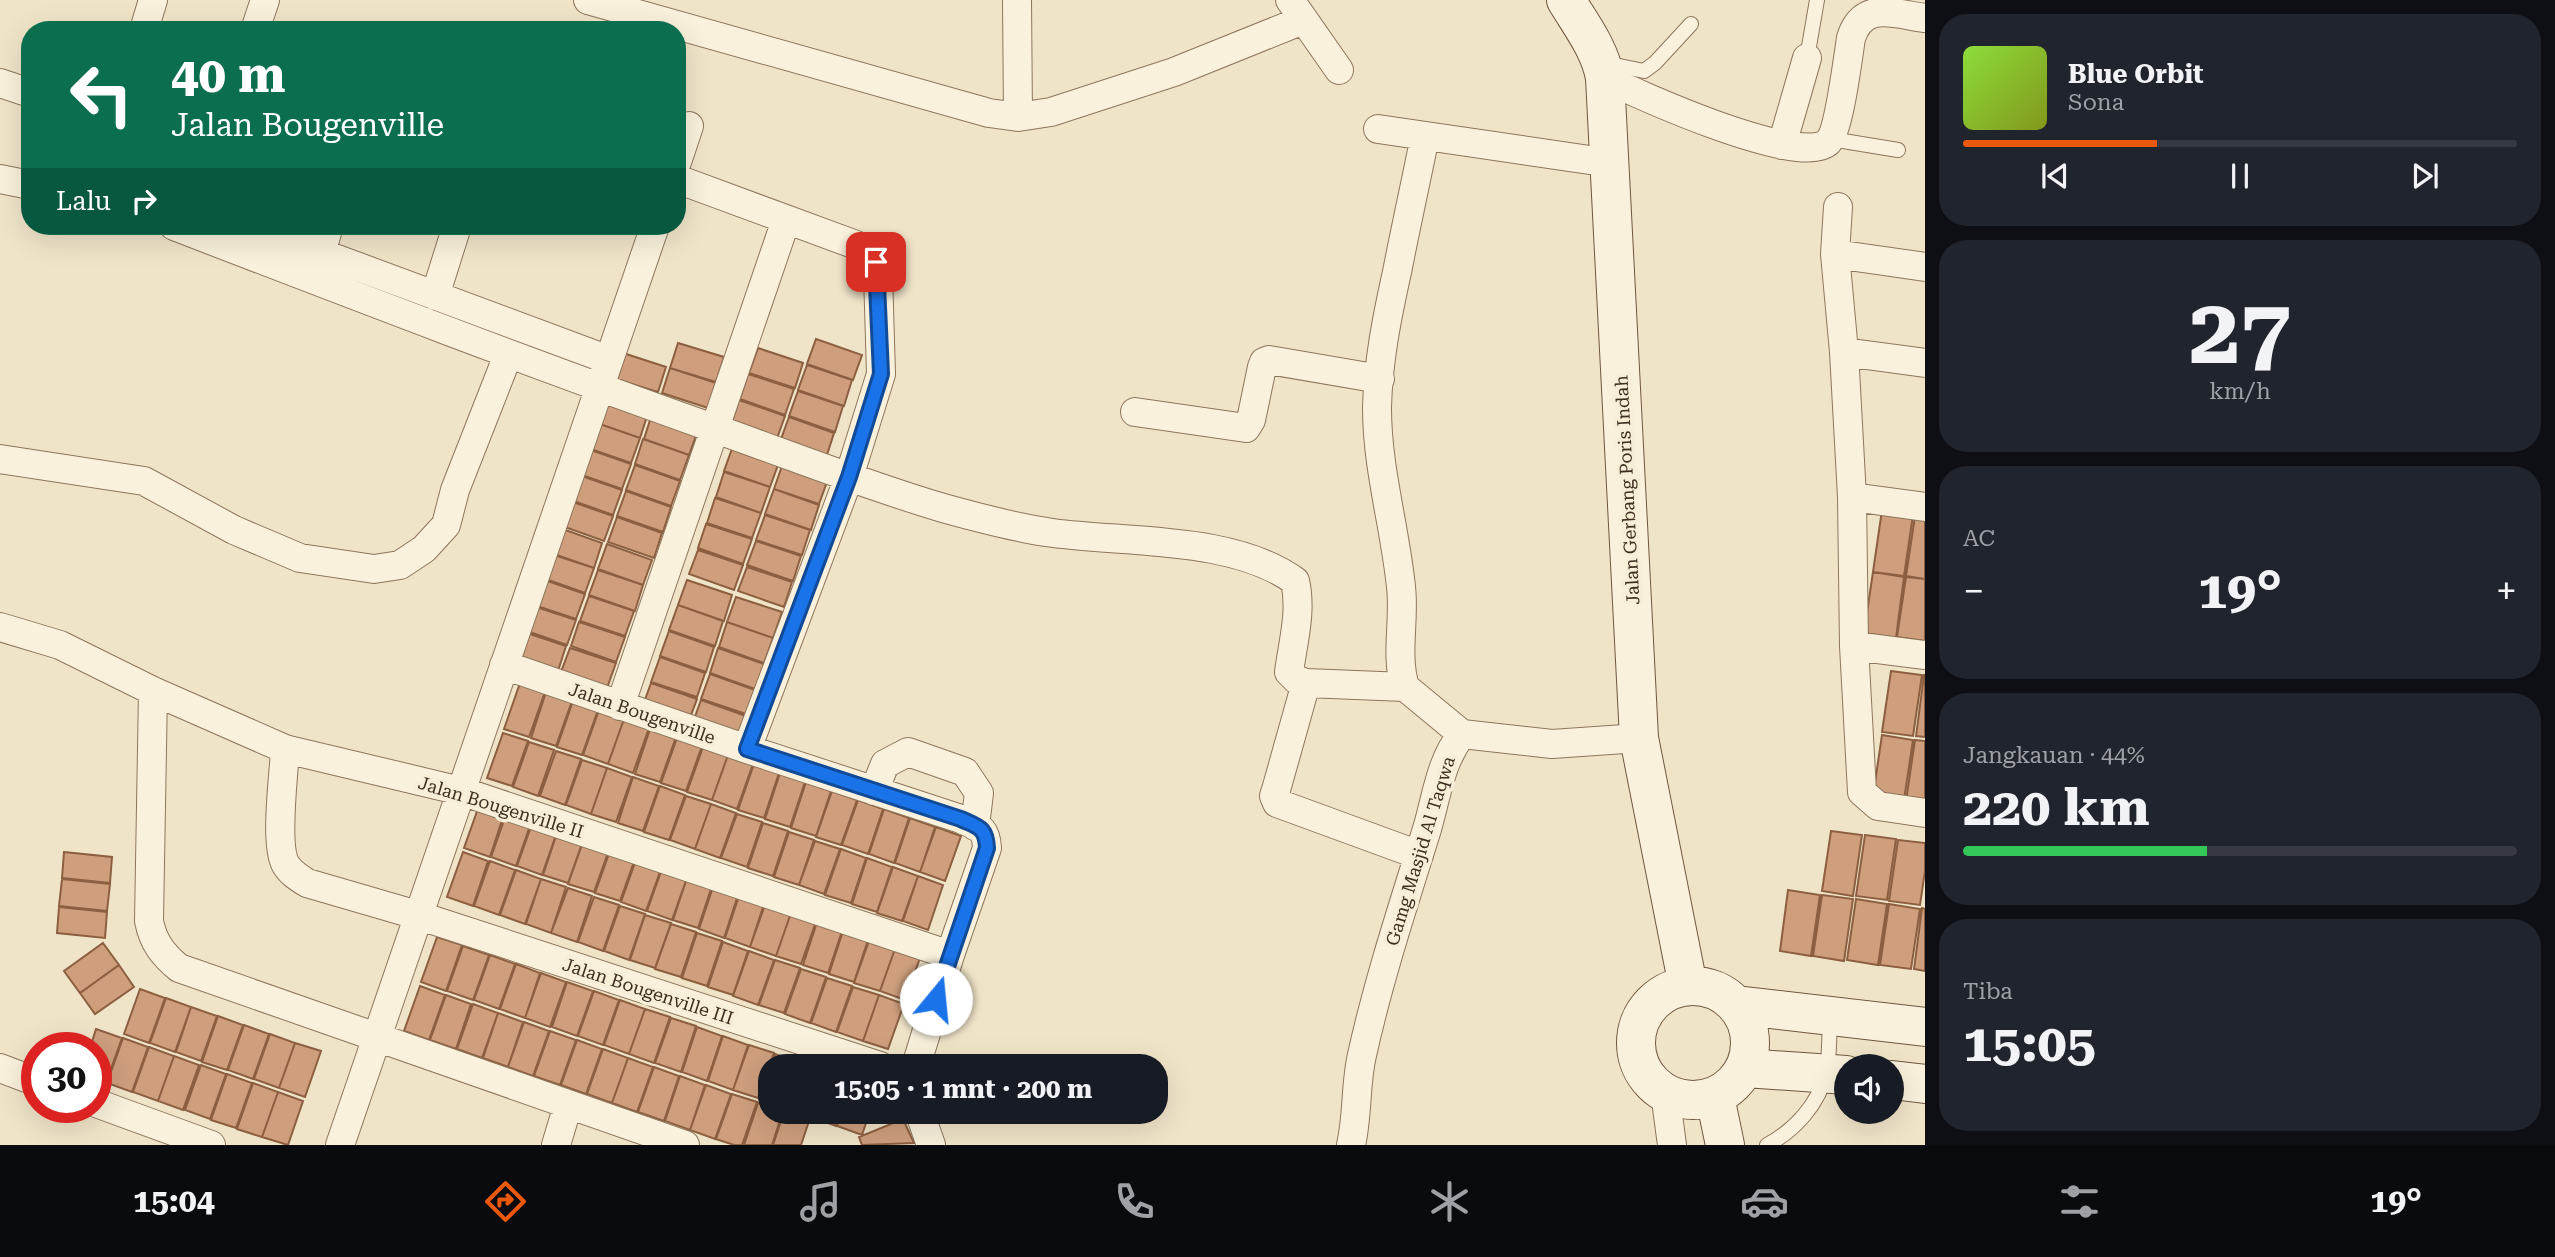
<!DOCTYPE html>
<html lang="id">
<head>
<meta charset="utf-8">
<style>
  :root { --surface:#171b24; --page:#20242c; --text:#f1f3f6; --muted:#9ea1a6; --line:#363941; --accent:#ea580c }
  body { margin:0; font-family:"Roboto Serif",serif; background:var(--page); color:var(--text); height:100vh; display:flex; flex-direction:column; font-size:26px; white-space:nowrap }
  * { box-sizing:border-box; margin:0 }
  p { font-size:23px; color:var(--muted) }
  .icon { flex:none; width:38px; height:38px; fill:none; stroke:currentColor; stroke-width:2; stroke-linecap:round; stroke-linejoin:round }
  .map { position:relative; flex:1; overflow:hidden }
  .sheet { display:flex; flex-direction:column; gap:14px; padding:14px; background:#0d0f14; width:630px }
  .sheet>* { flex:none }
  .banner { position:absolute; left:21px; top:21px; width:665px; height:214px; border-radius:28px; box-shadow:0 7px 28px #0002; background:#0b6e4f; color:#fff; overflow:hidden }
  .fabs { position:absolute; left:1834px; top:1054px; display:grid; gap:14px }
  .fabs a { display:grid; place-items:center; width:70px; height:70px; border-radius:50%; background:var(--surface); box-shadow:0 7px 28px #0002; font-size:35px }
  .speed { position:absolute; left:21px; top:1032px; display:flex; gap:14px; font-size:35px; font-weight:700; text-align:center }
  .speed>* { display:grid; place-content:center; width:91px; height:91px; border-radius:50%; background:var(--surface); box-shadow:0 7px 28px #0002; line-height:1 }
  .speed .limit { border:10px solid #d22; background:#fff; color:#111 }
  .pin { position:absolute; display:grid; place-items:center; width:60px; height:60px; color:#fff; margin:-30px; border-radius:14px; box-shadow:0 4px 10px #0006 }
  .me { position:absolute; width:77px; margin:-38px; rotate:17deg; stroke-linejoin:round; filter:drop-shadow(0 0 5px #0008) }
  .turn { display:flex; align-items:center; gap:24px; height:147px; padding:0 35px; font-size:32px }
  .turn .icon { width:91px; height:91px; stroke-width:2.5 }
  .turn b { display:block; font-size:49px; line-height:60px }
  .then { display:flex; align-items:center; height:66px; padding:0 35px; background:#0003; gap:14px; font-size:26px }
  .big { font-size:52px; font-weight:700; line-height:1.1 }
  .sheet .widget { flex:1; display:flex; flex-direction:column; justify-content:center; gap:10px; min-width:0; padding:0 24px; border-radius:28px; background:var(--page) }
  .sheet .dial { align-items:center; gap:0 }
  .dial b { font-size:91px; line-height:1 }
  .song { display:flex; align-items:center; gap:21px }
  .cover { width:84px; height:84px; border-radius:10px; background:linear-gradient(135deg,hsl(90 70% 55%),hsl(70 70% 35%)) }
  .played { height:7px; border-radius:4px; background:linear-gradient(90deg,var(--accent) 35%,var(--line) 35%) }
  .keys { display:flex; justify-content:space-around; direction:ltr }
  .heat { display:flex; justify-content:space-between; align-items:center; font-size:38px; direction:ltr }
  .charge { height:10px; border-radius:5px; background:linear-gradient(90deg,#34c759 44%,var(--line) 0) }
  .trip { position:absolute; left:758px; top:1054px; width:410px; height:70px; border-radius:28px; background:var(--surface); box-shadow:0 7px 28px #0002; font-weight:700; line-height:70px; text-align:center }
  .dock { display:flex; height:112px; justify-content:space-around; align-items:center; background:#090b0e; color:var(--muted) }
  .dock .icon { width:49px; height:49px }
  .dock .selected { color:var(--accent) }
  .dock b { font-size:32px; color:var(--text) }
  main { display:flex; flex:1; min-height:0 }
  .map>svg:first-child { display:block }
</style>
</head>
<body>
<main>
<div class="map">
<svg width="1925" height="1145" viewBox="0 0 1925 1145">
  <rect width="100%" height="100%" fill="#f0e4c8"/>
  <!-- building -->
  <path fill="#cf9f7d" stroke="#8d5f41" stroke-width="2" d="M816 339 862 355 853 380 807 364Z
    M678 343 724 357 716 382 670 368Z
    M758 348 803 363 795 388 749 373Z
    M620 352 666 367 658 392 612 378Z
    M807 365 852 380 844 406 798 390Z
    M670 368 716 383 708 408 662 393Z
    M748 374 794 389 785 415 740 399Z
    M798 391 843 406 835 432 789 416Z
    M603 397 648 413 640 438 594 422Z
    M739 400 785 416 776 441 731 425Z
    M652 414 698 430 689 455 644 439Z
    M789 417 834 433 826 458 780 442Z
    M594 422 640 438 631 463 585 447Z
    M643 439 689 455 680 480 635 464Z
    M733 446 779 462 770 487 724 471Z
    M585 448 631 464 622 489 576 473Z
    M783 463 828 479 819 504 774 489Z
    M635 465 680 481 671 506 626 490Z
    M724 472 770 487 761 513 716 497Z
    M576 474 622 490 613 515 568 499Z
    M774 489 819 505 811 530 765 514Z
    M626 491 671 507 663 532 617 516Z
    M715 498 761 513 752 538 707 523Z
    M567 500 613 516 604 541 559 525Z
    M1882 510 1913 515 1904 576 1873 572Z
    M765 515 810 530 802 555 756 540Z
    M1915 516 1925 517V579L1906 576Z
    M617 517 662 533 654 558 608 542Z
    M706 524 752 539 743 564 698 548Z
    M557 527 602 543 594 568 548 552Z
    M756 541 801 556 793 581 747 565Z
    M607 544 652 560 643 585 598 569Z
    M698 550 743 565 734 590 689 574Z
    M548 553 594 568 585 593 540 577Z
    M747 567 792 582 784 607 738 591Z
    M598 570 643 585 635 611 589 595Z
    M1873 572 1904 577 1896 638 1864 633Z
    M1906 577 1925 579V641L1897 637Z
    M539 578 585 594 576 619 531 604Z
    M687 580 732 595 724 621 678 605Z
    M589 596 634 611 625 636 580 621Z
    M736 597 782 612 773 638 727 622Z
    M530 605 576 620 567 645 521 629Z
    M678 605 723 621 715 646 669 630Z
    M579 622 625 637 616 662 571 646Z
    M727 622 773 638 764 663 719 647Z
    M521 631 566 646 558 671 512 655Z
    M669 631 714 647 706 672 660 656Z
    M570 648 616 663 607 688 561 672Z
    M718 648 764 664 755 689 710 673Z
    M660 657 705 673 697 697 651 682Z
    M1891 671 1922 675 1913 736 1882 732Z
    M710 674 755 690 746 714 701 699Z
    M1924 675H1925V737L1916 736Z
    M520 683 545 692 529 737 504 729Z
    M651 683 697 699 688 723 642 708Z
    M546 692 572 701 556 746 531 738Z
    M701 700 746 716 737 740 692 725Z
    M573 701 598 710 582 755 557 747Z
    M599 710 624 719 608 764 583 755Z
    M624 719 649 728 633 773 608 764Z
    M650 729 676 737 660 782 635 774Z
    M503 733 528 741 512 786 487 778Z
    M1882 735 1913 740 1904 800 1873 796Z
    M677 738 702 746 686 791 661 783Z
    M1915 740 1925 741V803L1906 801Z
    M529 742 554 750 538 796 513 787Z
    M703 747 728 755 712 800 687 792Z
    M556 751 581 759 565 805 540 796Z
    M728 755 753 764 737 809 712 800Z
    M582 760 607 768 591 814 566 805Z
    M754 764 779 773 764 818 738 810Z
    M607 768 632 777 616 822 591 814Z
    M780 773 805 782 790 827 765 819Z
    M633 777 659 786 643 831 618 823Z
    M806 782 831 791 816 836 791 828Z
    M660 786 685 795 669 840 644 832Z
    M832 791 857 800 841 845 816 837Z
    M686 796 711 804 695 849 670 840Z
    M858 800 883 809 868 854 842 845Z
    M480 803 505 811 490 857 464 848Z
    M711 804 736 813 720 858 695 849Z
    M884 809 909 818 894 863 869 854Z
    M507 812 532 820 516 866 491 857Z
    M737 814 762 822 747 867 721 858Z
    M910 818 935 827 920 872 895 863Z
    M533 821 558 829 542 875 517 866Z
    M763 823 788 831 773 876 748 868Z
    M936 827 961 836 945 881 920 872Z
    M558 830 584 838 568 883 543 875Z
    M1831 831 1862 835 1853 896 1822 891Z
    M789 832 814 840 799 885 774 877Z
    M1865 835 1896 839 1887 900 1856 896Z
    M584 839 610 847 594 892 568 884Z
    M1898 840 1925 843V871L1920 905 1889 901Z
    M815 841 840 849 824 894 799 885Z
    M611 848 636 856 620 901 595 893Z
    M841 849 866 858 851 903 825 895Z
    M64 852 112 857 110 883 62 878Z
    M463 852 488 861 473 906 447 897Z
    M637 857 662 866 646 911 621 902Z
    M867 858 892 867 877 912 852 904Z
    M490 861 515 870 499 915 474 906Z
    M663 866 688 875 672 920 647 911Z
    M893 867 918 876 902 921 877 913Z
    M516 870 541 879 525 924 500 915Z
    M688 875 713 883 698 928 673 920Z
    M918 876 943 885 928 930 903 921Z
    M62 879 110 884 107 911 59 906Z
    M541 879 566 887 551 933 526 924Z
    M714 884 739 892 724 938 699 929Z
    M568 888 592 896 577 942 551 933Z
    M1788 890 1820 895 1811 956 1780 951Z
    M740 893 765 901 750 947 725 938Z
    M1822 895 1853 899 1844 961 1813 956Z
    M594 897 619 905 603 951 578 942Z
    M1856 899 1887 904 1878 965 1847 960Z
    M766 902 792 910 776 956 750 947Z
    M1889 904 1920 909 1911 969 1880 965Z
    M620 906 645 914 629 960 604 951Z
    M59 907 107 912 105 938 57 933Z
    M1922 908 1925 909V971L1914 969Z
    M792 910 817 919 801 964 776 956Z
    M645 915 671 923 655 968 630 960Z
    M818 919 843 928 828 973 803 965Z
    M671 924 696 932 681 977 655 969Z
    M844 928 869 937 854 982 829 974Z
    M697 933 722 941 707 986 682 978Z
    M437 937 462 945 446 991 421 982Z
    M870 938 896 946 880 991 854 983Z
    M723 942 748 951 733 995 708 987Z
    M103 943 119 965 80 993 64 971Z
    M463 946 489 955 473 1000 447 991Z
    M896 946 921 955 905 1000 880 991Z
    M749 951 774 960 758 1005 733 996Z
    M490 955 515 964 499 1009 474 1000Z
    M775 960 800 968 784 1013 759 1005Z
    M516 964 540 973 525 1018 500 1009Z
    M119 965 134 987 95 1014 80 993Z
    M801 969 826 977 810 1023 785 1014Z
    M541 973 566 982 550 1027 525 1018Z
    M827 978 852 986 836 1032 811 1023Z
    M567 982 593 991 577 1036 552 1027Z
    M420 986 445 995 429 1040 404 1031Z
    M853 987 879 995 863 1041 837 1032Z
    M140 989 165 998 149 1043 124 1034Z
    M594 991 619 1000 603 1045 578 1036Z
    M446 995 471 1004 456 1049 430 1040Z
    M879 995 904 1004 888 1049 863 1041Z
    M166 998 191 1007 175 1052 150 1043Z
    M620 1000 645 1009 629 1054 604 1045Z
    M473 1004 498 1013 482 1058 457 1049Z
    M191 1007 217 1016 201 1061 176 1052Z
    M645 1009 670 1017 654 1063 629 1054Z
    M498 1013 523 1022 508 1067 483 1058Z
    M218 1016 243 1025 227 1070 202 1062Z
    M671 1018 696 1026 681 1072 655 1063Z
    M524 1022 549 1031 533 1076 508 1067Z
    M244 1025 269 1034 253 1079 228 1070Z
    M697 1027 722 1036 707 1081 682 1072Z
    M96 1029 122 1038 106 1083 96 1080V1048H90Z
    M550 1031 576 1040 560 1085 534 1076Z
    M270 1034 295 1043 279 1088 254 1079Z
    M723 1036 748 1045 733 1090 708 1081Z
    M123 1038 148 1047 132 1092 107 1083Z
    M577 1040 602 1049 586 1094 561 1085Z
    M295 1043 321 1051 305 1097 279 1088Z
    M749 1045 774 1053 758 1098 733 1090Z
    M149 1047 174 1056 158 1101 133 1092Z
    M603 1049 628 1058 612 1103 587 1094Z
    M775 1054 800 1063 799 1066H771Z
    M174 1056 199 1065 183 1110 158 1101Z
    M628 1058 653 1067 637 1112 612 1103Z
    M201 1065 226 1074 210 1119 185 1110Z
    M654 1067 679 1076 664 1121 638 1112Z
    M770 1068V1103L759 1099Z
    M227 1074 252 1083 236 1128 211 1120Z
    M680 1076 705 1085 690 1130 665 1121Z
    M253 1083 278 1092 262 1137 237 1129Z
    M706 1085 731 1094 715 1139 690 1130Z
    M278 1092 303 1101 288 1145 262 1137Z
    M732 1094 757 1102 742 1145H734L716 1139Z
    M758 1103 770 1107V1111H783L772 1145H744Z
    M813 1111H841L836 1126 811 1117Z
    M842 1111H870L862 1135 837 1126Z
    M784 1112 809 1121 801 1145H773Z
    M903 1119 914 1143 862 1145 859 1137Z"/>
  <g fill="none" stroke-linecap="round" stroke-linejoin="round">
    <!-- lane casing -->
    <g stroke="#8d765c" stroke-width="16">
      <path id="lane" d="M1807 58 1817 0
        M1605 63 1644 71 1655 63 1691 24
        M1831 139 1898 150
        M1767 1145C1794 1131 1819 1104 1826 1073 1830 1056 1829 1035 1830 1017"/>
    </g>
    <!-- street casing -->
    <g stroke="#8d765c" stroke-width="30">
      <path id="street" d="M588 0 989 113 1018 117 1051 112 1174 72 1303 20
        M1017 0 1018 117
        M1290 0 1339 70
        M144 30 153 0
        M255 30 265 0
        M1605 78C1638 95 1801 168 1828 142 1839 131 1848 57 1851 38 1863 0 1894 14 1925 18
        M0 83 30 93
        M1378 129 1610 163
        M1782 145 1807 58
        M677 162 689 126
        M0 179 30 185
        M677 179 856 245C870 253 876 258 878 274L881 374 849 477 747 749
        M1838 207 1835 254 1844 352 1852 497 1854 646 1862 792 1878 806 1925 813
        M174 226C353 295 532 364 713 428 790 455 865 485 943 508 979 518 1016 528 1053 533 1127 543 1233 536 1295 581 1302 611 1293 642 1289 672L1297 680 1306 683 1405 687 1462 734
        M238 226 321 253 609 360
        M321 253 329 226
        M1835 254 1925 267
        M435 296 457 226
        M1844 352 1925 363
        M1135 412 1246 428 1251 420 1262 367 1264 362 1269 360 1380 379
        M0 459 144 481 234 530 300 558 374 569 400 565 424 549 446 525 455 490 508 355
        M1852 497 1925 507
        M0 627 60 645 153 691 285 749 461 791 950 955
        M1854 646 1925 655
        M504 665 747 749 961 819C978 827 986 827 987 848L950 955 916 1066
        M1306 683 1276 790 1274 796 1277 803 1419 855
        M1405 687C1395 655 1405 620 1401 587 1395 527 1377 469 1377 408 1378 362 1387 317 1397 272 1406 226 1416 181 1425 136
        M153 691 149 921C153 942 163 955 179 968L685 1145
        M620 706 786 220
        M285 749C284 775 274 845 286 865 291 873 299 878 307 883L417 915 880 1066
        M874 791 885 764 908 752 965 772 979 793 975 826
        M0 1068 37 1082
        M1665 1093 1672 1145
        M96 1103 211 1145
        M919 1111 931 1145
        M340 1145 655 226
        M556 1145 568 1105
        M1351 1145C1358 1115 1355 1085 1362 1055 1379 978 1404 903 1427 829 1437 795 1440 762 1462 734L1552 744 1639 738"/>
    </g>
    <!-- secondary casing -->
    <g stroke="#6f573f" stroke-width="40">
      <path id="secondary" d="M1566 0C1581 25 1600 49 1605 78L1639 738 1688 986
        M1636 1043a57 57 0 1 1 114 0a57 57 0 1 1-114 0Z
        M1736 1005 1925 1027
        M1745 1068 1846 1075
        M1892 1080 1925 1084
        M1715 1097 1725 1145"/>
    </g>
    <!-- lane -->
    <use href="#lane" stroke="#faf1dc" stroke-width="14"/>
    <!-- street -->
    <use href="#street" stroke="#faf1dc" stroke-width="28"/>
    <!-- secondary -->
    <use href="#secondary" stroke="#faf1dc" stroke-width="38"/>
  </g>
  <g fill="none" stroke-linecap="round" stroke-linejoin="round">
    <!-- route casing -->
    <g stroke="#114b97" stroke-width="18">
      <path id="route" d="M876 262 881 374 849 477 747 749 961 819C978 827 986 827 987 848L936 999"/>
    </g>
    <!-- route -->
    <use href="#route" stroke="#1a73e8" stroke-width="12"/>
  </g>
  <g text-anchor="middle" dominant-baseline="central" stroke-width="7" stroke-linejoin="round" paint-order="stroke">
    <!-- street labels -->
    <g font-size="18" fill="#3d2e20" stroke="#f7eed8">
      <text transform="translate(1627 490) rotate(-93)">Jalan Gerbang Poris Indah</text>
      <text transform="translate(642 713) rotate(19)">Jalan Bougenville</text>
      <text transform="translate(501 807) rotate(17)">Jalan Bougenville II</text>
      <text transform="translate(1420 851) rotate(-73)">Gamg Masjid Al Taqwa</text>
      <text transform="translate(648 991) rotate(18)">Jalan Bougenville III</text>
    </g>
  </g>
</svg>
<div class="fabs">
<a><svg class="icon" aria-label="sound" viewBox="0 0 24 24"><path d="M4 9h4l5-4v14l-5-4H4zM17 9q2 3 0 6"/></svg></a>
</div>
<div class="speed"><div class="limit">30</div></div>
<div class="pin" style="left:876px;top:262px;background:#d93025"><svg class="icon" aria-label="arrive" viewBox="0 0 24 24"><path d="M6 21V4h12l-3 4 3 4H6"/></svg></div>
<svg class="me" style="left:936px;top:999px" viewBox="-20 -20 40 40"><circle r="19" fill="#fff"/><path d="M0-13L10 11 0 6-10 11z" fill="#1a73e8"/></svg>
<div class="trip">15:05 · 1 mnt · 200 m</div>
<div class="banner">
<div class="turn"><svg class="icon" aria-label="left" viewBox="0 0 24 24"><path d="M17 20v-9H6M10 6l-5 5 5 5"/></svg><div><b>40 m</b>Jalan Bougenville</div></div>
<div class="then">Lalu<svg class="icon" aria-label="right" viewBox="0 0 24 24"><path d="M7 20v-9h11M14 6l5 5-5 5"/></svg></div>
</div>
</div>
<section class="sheet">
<div class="widget">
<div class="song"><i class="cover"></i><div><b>Blue Orbit</b><p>Sona</p></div></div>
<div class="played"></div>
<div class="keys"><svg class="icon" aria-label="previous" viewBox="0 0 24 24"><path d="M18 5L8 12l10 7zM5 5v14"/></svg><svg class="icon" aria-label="pause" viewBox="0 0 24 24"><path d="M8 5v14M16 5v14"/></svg><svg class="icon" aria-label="next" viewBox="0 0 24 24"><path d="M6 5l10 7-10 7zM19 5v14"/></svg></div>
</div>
<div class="widget dial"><b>27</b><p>km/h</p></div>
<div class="widget"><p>AC</p>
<div class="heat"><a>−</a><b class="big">19°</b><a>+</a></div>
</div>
<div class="widget"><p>Jangkauan · 44%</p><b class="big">220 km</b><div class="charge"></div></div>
<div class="widget"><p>Tiba</p><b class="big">15:05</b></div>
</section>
</main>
<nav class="dock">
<b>15:04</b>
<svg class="icon selected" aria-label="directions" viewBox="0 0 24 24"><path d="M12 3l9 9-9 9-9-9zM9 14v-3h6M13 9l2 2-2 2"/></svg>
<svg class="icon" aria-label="music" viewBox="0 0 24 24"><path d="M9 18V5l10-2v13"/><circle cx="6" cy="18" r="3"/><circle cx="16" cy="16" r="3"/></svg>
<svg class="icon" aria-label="phone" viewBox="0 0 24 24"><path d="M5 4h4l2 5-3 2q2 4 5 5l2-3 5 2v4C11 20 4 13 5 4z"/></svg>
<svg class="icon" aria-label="climate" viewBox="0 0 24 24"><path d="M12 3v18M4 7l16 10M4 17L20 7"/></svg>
<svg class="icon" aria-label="car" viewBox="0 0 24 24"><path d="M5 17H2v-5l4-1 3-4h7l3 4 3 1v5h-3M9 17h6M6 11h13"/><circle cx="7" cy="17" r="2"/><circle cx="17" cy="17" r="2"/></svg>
<svg class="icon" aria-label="filters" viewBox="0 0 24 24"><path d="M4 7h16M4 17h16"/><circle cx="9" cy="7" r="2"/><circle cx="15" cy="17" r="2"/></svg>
<b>19°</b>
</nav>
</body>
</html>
